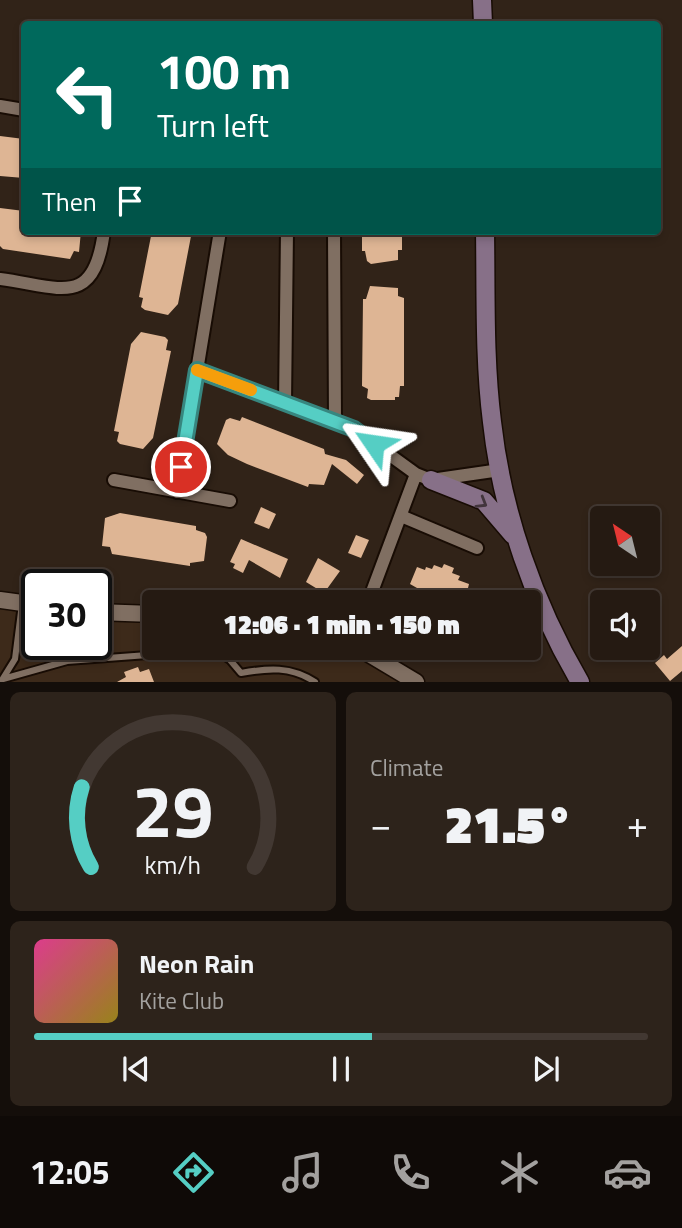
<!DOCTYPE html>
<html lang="en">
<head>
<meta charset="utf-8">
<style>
  :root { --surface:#251a12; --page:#2d231b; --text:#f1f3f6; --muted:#a3a19f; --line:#423832; --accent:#55cec4 }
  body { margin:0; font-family:"Titillium Web",sans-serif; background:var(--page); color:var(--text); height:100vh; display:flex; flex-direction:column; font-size:26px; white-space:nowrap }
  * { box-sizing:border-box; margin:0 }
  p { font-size:23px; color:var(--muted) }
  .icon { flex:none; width:38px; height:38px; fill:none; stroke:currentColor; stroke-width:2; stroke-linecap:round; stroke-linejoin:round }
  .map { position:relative; height:682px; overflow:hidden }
  .panel { display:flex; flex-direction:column; gap:10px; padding:10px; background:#140e0a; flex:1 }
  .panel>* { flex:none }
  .guide { position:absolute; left:21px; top:21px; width:640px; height:214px; border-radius:7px; box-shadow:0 4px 10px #0003,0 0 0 2px var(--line); background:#00695c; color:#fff; overflow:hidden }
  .needle { width:46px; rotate:325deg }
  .controls { position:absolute; left:590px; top:506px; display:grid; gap:14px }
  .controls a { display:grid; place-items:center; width:70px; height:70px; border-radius:7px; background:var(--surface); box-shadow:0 4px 10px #0003,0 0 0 2px var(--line); font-size:35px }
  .speed { position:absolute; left:21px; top:569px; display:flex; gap:14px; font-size:35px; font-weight:700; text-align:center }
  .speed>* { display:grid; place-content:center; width:91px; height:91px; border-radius:50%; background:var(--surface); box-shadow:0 4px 10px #0003,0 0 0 2px var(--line); line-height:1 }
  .speed .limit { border:4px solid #111; border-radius:10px; background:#fff; color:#111 }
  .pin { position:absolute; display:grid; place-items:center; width:60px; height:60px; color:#fff; margin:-30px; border:4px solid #fff; border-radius:50%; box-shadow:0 2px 7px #0007 }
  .me { position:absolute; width:77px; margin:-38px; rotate:302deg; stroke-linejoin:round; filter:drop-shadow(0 0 5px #0008) }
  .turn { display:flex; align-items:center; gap:24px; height:147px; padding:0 21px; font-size:32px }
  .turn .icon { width:91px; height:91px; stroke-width:2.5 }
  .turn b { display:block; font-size:49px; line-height:60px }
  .then { display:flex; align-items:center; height:66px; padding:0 21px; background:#0003; gap:14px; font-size:26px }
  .big { font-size:52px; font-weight:800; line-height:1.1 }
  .panel .tile { flex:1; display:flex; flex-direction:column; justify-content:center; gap:10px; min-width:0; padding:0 24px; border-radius:10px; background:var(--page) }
  .panel .dial { align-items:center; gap:0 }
  .dial svg { height:182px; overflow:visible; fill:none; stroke:var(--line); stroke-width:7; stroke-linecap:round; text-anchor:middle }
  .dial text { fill:var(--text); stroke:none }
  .song { display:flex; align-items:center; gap:21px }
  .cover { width:84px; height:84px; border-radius:10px; background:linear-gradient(135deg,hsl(330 70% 55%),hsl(50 70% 35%)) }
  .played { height:7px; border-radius:4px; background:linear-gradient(90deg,var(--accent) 55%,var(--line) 55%) }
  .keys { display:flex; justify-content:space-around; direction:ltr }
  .heat { display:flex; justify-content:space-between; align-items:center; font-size:38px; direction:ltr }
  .panel .tiles { flex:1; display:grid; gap:10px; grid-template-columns:1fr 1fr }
  .tile:last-child { grid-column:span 2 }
  .trip { position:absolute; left:142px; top:590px; width:399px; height:70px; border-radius:7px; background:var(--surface); box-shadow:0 4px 10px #0003,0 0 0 2px var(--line); font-weight:800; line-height:70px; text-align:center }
  .dock { display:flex; height:112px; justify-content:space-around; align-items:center; background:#0f0a07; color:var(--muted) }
  .dock .icon { width:49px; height:49px }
  .dock .current { color:var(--accent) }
  .dock b { font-size:32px; color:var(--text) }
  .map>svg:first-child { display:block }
</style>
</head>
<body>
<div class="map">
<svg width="682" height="682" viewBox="0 0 682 682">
  <rect width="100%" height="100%" fill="#312318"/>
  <!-- built -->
  <path fill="#3d2a1a" d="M0 600 37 605V644H96V612L154 614V648H359L415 682H0Z"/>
  <!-- building -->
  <path fill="#deb594" d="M0 136 24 139V178L0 176Z
    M0 208 24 211V231H81L79 252 74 251 70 259 3 249 0 246Z
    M152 231H192L178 304 168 315 145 310 141 307 143 298 139 297Z
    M364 231 402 232V250H398V260L371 264 367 261 365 251H362V232Z
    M370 286 398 288V296L404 298V386H400L399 397H395V400H371L367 398 368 389 362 386 363 299H366Z
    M141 332 165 337 168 340 166 350 171 351 153 438 143 449 120 444 117 441 119 432 114 431 131 344Z
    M242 417 324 449 325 454 346 460 364 475 357 484 332 464 324 485 309 484 308 487 247 464 228 455 217 444 226 420 230 418 240 421Z
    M261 507 276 514 269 529 254 523Z
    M120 513 196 526V530L205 533 207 537 204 561 190 563V566L112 554 110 547 102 546 105 518Z
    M356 535 369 540 361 558 348 553Z
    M241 539 288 559 280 578 249 560 243 573 233 568 235 564 230 562Z
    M318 558 340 571 324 593 306 582Z
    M444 564 454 568 452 573 460 576 458 580 469 584 468 588 472 589 466 602H432L421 598 424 592 410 584 417 567 425 570 426 567 432 569 434 565 442 568Z
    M682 646V671L670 681 655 663 664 655 667 659Z
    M138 667 140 672 149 669 154 682H117L126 677 124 672Z"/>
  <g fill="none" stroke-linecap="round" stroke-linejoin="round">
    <!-- service casing -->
    <g stroke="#180c04" stroke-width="10">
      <path id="service" d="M3 679 67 661 215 650 230 660 241 673C268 668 291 666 315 682
        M2 680 15 659 22 604"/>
    </g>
    <!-- minor casing -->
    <g stroke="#180c04" stroke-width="16">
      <path id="minor" d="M0 106 24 110
        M334 231 335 422
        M0 279C61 287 94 309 104 231
        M197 370 354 429 416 474 431 480 500 470
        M285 403 287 231
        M114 480 230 501
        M177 492 220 231
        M401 516 477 548
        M373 589 416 474"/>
    </g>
    <!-- tertiary casing -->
    <g stroke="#180c04" stroke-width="19">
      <path id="tertiary" d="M0 600 37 605
        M96 612 154 614
        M359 648 416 682"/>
    </g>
    <!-- secondary casing -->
    <g stroke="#180c04" stroke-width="21">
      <path id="secondary" d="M482 0 483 24
        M485 231C486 295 484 359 492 422 502 512 534 604 580 682
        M431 480 484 501 513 535"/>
    </g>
    <!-- service -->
    <use href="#service" stroke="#806f62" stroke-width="6"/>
    <!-- minor -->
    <use href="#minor" stroke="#806f62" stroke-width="12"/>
    <!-- tertiary -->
    <use href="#tertiary" stroke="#806f62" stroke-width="16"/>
    <!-- secondary -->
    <use href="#secondary" stroke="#877088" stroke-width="18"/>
  </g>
  <!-- one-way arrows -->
  <defs><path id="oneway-chevron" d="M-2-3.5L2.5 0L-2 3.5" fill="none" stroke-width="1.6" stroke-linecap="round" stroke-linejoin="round" transform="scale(1.75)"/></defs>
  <use stroke="#42353c" href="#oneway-chevron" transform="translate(482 503) rotate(31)"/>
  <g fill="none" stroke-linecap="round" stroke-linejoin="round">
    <!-- route casing -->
    <g stroke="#37867f" stroke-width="18">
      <path id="route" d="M181 467 197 370 354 429 374 444"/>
    </g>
    <!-- route -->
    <use href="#route" stroke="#55cec4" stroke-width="12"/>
    <!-- slow -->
    <path stroke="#f59e0b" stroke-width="12" d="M197 370 251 390"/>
  </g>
</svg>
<div class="controls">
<a><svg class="needle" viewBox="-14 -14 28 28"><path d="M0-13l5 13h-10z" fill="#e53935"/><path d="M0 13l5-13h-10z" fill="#a3a19f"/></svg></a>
<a><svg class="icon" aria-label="sound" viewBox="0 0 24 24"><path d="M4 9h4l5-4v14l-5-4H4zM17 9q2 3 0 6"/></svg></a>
</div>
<div class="speed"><div class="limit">30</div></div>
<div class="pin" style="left:181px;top:467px;background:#d93025"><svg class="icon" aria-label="arrive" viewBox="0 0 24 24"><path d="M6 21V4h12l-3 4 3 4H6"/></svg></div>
<svg class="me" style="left:374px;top:444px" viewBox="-20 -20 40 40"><path d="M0-17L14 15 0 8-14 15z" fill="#55cec4" stroke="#fff" stroke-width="4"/></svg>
<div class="trip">12:06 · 1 min · 150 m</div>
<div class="guide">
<div class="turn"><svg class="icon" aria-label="left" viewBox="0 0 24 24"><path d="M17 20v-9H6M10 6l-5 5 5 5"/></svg><div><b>100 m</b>Turn left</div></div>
<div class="then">Then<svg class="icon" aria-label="arrive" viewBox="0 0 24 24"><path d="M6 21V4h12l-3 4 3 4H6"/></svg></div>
</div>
</div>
<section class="panel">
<div class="tiles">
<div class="tile dial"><svg viewBox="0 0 100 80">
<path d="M14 69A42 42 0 1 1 86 69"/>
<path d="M14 69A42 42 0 0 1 10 34" stroke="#55cec4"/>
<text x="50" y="56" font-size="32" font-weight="700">29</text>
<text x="50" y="72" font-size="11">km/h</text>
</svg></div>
<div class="tile"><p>Climate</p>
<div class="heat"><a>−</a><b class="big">21.5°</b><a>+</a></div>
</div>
<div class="tile">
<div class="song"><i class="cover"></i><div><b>Neon Rain</b><p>Kite Club</p></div></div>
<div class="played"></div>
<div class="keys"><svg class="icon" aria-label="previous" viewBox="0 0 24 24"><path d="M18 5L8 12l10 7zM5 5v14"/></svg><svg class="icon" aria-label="pause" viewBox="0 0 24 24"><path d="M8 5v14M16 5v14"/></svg><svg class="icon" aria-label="next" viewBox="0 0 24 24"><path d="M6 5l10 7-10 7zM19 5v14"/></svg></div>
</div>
</div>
</section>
<nav class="dock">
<b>12:05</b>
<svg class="icon current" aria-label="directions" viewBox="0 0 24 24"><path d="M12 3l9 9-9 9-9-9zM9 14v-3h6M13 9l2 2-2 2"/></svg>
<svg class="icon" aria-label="music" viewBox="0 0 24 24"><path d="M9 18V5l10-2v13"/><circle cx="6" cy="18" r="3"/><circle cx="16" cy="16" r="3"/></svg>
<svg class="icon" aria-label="phone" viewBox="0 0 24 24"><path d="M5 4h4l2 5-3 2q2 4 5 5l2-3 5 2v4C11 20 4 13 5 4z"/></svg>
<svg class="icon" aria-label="climate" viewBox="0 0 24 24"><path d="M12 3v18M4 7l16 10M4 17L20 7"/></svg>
<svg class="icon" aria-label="car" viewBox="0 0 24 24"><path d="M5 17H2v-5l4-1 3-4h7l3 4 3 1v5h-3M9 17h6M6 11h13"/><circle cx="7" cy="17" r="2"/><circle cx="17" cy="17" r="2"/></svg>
</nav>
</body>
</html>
